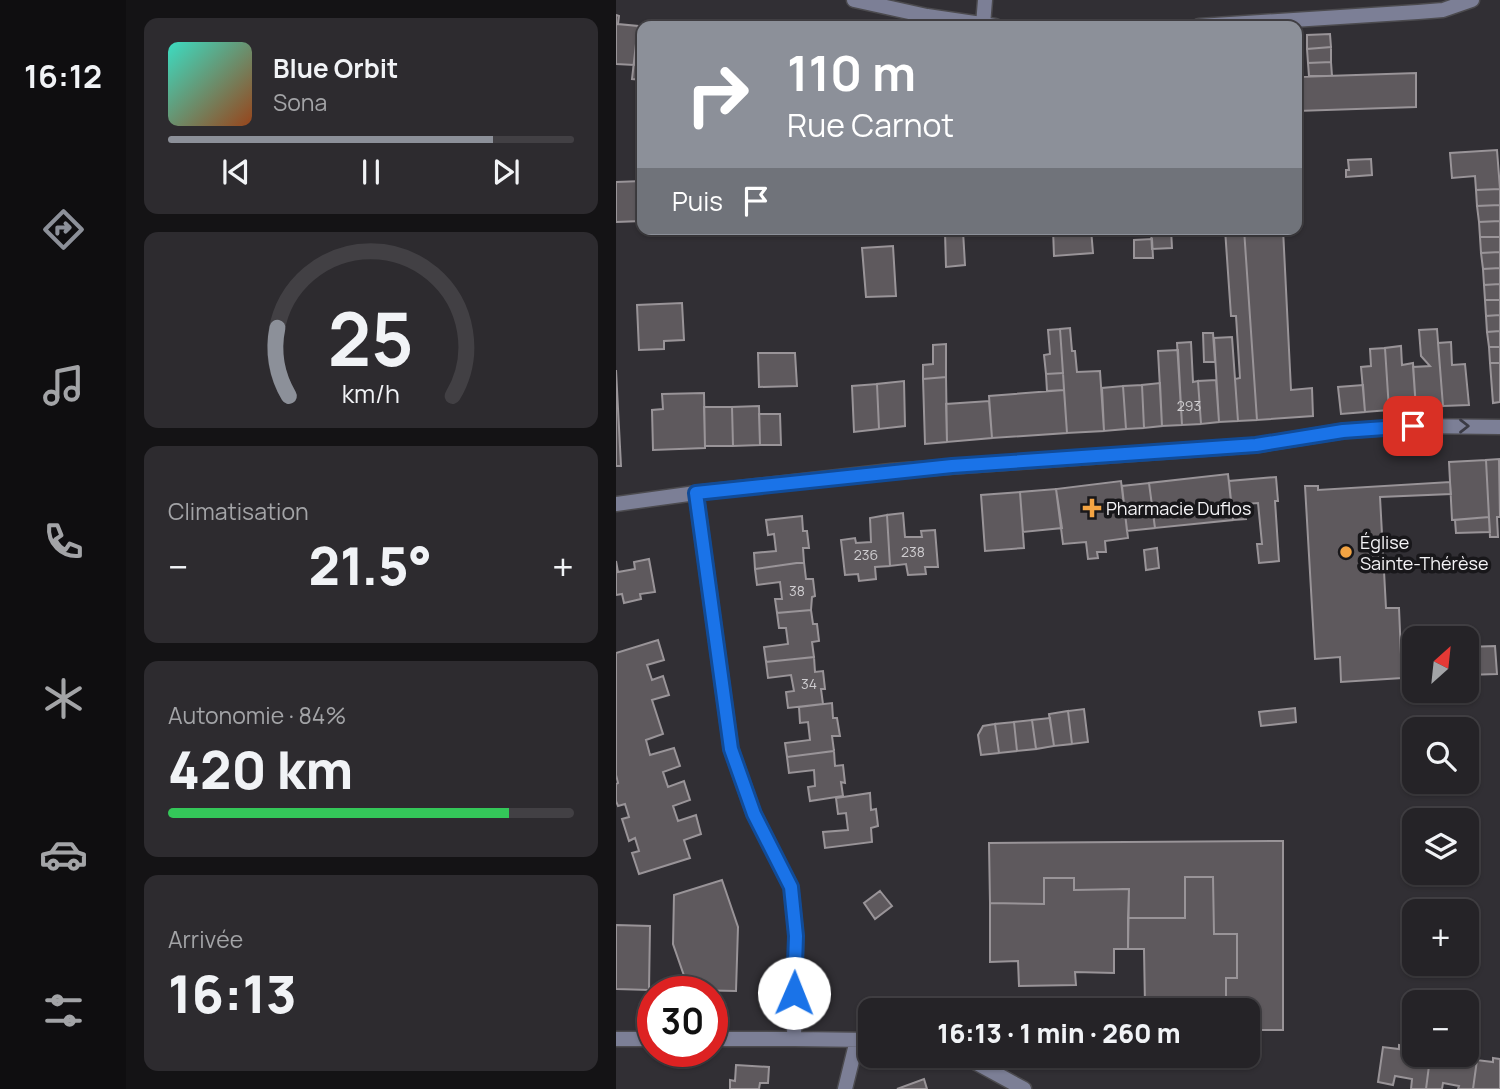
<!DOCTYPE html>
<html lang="fr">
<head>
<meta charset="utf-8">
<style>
  :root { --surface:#252327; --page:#2d2b2f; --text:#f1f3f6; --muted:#a3a4a7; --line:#424044; --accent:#8c9099 }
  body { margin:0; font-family:Manrope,sans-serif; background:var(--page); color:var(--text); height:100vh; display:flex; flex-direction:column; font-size:26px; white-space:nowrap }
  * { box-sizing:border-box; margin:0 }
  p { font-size:23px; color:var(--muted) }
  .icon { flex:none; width:38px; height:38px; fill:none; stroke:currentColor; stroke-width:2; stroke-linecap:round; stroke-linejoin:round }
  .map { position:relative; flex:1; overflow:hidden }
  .sheet { display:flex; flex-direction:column; gap:18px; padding:18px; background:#141315; width:490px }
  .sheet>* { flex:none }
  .banner { position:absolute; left:21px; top:21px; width:665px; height:214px; border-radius:14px; box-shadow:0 2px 5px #0004,0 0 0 2px var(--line); background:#8c9099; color:#fff; overflow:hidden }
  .needle { width:46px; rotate:27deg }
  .buttons { position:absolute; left:786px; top:626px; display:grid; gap:14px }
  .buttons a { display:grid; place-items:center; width:77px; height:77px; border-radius:14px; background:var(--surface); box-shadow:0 2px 5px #0004,0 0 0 2px var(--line); font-size:35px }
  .speed { position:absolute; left:21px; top:976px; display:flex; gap:14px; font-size:35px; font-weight:700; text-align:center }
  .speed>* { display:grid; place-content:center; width:91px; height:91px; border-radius:50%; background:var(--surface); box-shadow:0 2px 5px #0004,0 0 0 2px var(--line); line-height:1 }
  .speed .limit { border:10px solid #d22; background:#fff; color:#111 }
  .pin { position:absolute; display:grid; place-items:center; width:60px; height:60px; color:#fff; margin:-30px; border-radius:14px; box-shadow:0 4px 10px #0006 }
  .me { position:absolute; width:77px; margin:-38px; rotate:1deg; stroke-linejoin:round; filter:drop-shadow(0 0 5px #0008) }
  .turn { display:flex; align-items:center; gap:24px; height:147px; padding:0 35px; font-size:32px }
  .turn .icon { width:91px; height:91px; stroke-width:2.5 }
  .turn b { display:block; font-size:49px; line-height:60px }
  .then { display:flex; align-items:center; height:66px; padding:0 35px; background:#0003; gap:14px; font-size:26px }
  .big { font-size:52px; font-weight:800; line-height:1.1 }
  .sheet .card { flex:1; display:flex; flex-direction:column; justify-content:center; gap:10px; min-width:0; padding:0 24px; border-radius:14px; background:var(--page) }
  .sheet .dial { align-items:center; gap:0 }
  .dial svg { height:182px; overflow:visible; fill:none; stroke:var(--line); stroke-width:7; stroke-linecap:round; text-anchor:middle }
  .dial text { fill:var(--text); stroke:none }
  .song { display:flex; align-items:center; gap:21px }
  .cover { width:84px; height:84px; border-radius:10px; background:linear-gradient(135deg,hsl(170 70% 55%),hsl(20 70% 35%)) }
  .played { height:7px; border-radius:4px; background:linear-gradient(90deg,var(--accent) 80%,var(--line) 80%) }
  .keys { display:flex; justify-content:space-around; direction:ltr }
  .heat { display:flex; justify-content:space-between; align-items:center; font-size:38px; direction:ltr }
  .charge { height:10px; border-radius:5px; background:linear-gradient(90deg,#34c759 84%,var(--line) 0) }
  .trip { position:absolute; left:242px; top:998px; width:402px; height:70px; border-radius:14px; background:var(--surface); box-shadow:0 2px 5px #0004,0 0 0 2px var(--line); font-weight:800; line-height:70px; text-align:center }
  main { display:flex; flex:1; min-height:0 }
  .menu { display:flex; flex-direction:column; width:126px; justify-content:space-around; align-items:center; background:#0f0e10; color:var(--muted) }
  .menu .icon { width:49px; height:49px }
  .menu .active { color:var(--accent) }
  .menu b { font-size:32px; color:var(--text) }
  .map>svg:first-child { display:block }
</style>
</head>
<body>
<main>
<nav class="menu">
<b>16:12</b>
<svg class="icon active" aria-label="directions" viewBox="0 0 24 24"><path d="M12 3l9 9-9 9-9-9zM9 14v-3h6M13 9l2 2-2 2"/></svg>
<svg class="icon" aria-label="music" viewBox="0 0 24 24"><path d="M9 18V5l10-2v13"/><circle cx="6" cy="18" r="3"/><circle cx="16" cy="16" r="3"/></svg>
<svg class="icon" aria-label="phone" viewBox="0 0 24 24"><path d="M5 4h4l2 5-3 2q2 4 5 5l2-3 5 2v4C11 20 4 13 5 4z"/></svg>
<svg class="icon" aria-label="climate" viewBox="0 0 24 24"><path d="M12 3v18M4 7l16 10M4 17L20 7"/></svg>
<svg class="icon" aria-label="car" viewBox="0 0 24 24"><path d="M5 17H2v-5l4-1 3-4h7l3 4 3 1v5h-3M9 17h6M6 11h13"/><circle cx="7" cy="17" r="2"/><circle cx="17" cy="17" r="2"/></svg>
<svg class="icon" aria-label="filters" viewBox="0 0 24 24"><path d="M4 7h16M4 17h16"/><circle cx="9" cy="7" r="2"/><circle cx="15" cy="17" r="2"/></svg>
</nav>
<section class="sheet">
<div class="card">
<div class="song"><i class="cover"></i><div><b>Blue Orbit</b><p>Sona</p></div></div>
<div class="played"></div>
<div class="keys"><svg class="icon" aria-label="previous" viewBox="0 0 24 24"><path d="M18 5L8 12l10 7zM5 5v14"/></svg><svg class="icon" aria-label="pause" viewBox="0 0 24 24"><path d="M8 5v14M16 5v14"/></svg><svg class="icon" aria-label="next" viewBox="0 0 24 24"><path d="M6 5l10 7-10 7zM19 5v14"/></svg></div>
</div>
<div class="card dial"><svg viewBox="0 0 100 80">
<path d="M14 69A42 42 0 1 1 86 69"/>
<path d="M14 69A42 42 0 0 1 9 39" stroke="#8c9099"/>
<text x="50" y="56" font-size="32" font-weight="700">25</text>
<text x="50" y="72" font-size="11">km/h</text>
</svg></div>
<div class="card"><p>Climatisation</p>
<div class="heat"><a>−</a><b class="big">21.5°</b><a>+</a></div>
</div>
<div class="card"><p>Autonomie · 84%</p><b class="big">420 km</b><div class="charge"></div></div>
<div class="card"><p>Arrivée</p><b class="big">16:13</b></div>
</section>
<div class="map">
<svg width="884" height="1089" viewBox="0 0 884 1089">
  <rect width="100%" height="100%" fill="#312f34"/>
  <!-- building -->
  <path fill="#5e595d" stroke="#999498" stroke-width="2" d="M0 15 3 16 2 24 22 26 18 65 0 64Z
    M22 26H26V80L16 79Z
    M714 34 715 47 691 49V35Z
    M715 47V62L692 63 691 49Z
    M715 62 716 76H693L692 63Z
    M800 73V107L681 111V77Z
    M881 150 884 189 860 190 859 176 836 178 834 153Z
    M755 159 756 175 730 177V170H733L732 160Z
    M26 181V221L0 222V182Z
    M884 189V205L861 206 860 190Z
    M884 205V221L863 222 861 206Z
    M884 221V237H864L863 222Z
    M437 229H475L477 253 438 256Z
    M535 229H555L556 248 536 249Z
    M609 229H628L641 420 622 421 619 379 624 378 620 316H615Z
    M628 229H667L675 390 696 388 697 416 641 420Z
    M347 231 349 265 330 267 329 232Z
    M864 237H884V252L865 253Z
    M536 239 537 258H518V240Z
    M277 246 280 296 250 297 246 248Z
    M884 252V268L867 269 865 253Z
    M884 268V284L868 285 867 269Z
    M884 284V300H869L868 285Z
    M869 300H884V315L870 316Z
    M66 303 68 340 48 341V349L23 350 21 305Z
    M884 315V331L871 332 870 316Z
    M454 328 456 351H459L461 372 484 371 488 431 451 433 444 329Z
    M444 329 447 373 430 374 428 355 434 354 432 330Z
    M821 329 827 406 800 409 797 367 814 366 805 356 803 330Z
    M884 331V347H873L871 332Z
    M587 333H597L599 362H588Z
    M616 337 622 421 603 422 598 338Z
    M575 342 577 382 582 381 585 424 566 425 561 343Z
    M835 342 836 365 849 364 853 405 827 406 822 343Z
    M330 344V377L307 379V365L317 364V345Z
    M785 346 786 365 797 363 800 409 773 410 769 348Z
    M873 347H884V363H874Z
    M769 348 773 410 749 412 745 367 755 366 754 349Z
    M562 350 566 425 546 426 542 351Z
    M142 353H179L181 386 143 387Z
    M874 363H884V402L877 403Z
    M0 370 5 466H0Z
    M447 373 448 390 431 391 430 374Z
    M330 377 331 442 309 444 307 379Z
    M600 380 603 422 585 424 582 381Z
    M288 381 289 426 263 429 261 384Z
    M544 383 546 426 528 428 526 385Z
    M261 384 263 429 238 432 236 386Z
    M526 385 528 428 510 429 507 386Z
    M747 385 749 412 725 414 722 387Z
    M507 386 510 429 488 431 486 388Z
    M448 390 451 433 376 438 373 396Z
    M88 393 89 448 37 450 36 410 47 409 46 394Z
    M373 401 376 438 331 442 330 404Z
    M143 406 144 445 117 446 116 407Z
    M88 407H116L117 446H89Z
    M143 414H164L165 445H144Z
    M883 459 884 517H881L882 537H874L870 460Z
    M870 460 873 517 836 520 833 462Z
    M612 474 617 520 539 528 533 483Z
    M660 477 662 501H659L663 561 643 563 641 544H646L642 503 629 504 630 519 617 520 613 481Z
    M505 481 512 538 489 541 490 552H481L482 558 472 559 470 542 447 544 440 489Z
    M834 482 835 494 764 497 770 608H783L786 678 725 682 724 657 699 659 689 486H702V490Z
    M533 483 539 528 511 531 506 486Z
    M440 489 446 528 407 532 404 492Z
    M404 492 408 548 369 551 365 495Z
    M287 513 289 537H306L305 531 319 530 322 567H309L310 574 292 575 290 564 274 566 271 515Z
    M271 515 274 566 259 567 260 579 243 581 242 574 229 575 225 540 239 538 240 543 255 542 254 518Z
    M186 516 187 531H191L193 548H187L188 562 139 569 138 553 160 551 158 534 152 535 150 520Z
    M873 517 874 532 840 533 839 520Z
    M541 548 543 568 530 570 528 550Z
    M33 559 39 592 24 594 25 599 8 603 6 594 0 595V561L2 572 19 569 18 562Z
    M188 562 190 579H197L199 596 196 597 195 610 161 613 159 599H166L164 582 141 585 139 569Z
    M195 610 197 624H201L203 641 196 642 198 657 150 662 148 647 172 644 170 628H163L161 613Z
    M42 640 48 660 31 665 36 680 47 676 53 695 36 700 47 734 30 740 34 755 58 748 64 766 47 772 52 787 68 781 74 800 57 806 62 821 80 815 85 834 68 840 74 858 23 874 16 853 23 851 19 838 13 841 6 819 13 817 9 804 2 806 0 801V784L2 783 0 775V653Z
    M879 646 881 674 850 675V647Z
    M198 657 199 672 207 671 209 689H205L207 704 172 708 170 692 178 691 175 675 152 678 150 662Z
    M216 703 217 718H221L224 736H216L218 751 171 757 169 743 194 740 192 722 184 723 183 707Z
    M679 708 680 722 645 726 643 712Z
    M468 709 472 742 456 744 452 711Z
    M452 711 456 744 438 746 433 714Z
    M434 718 438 746 420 749 416 720Z
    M416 720 420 749 401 751 398 722Z
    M398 722 401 751 383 753 379 724Z
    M379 724 383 753 365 755 362 735 367 726Z
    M218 751 219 766 227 765 229 783 225 782 227 796 194 801 192 787 199 786 198 770 173 773 171 757Z
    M254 793 255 810 260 809 262 826 255 828 256 842 209 848 207 832 232 830 230 813 222 814 220 798Z
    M667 841V1030H632V1010H610V978H621V934H598L597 877H569V918H512L513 889 458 890V878H428V904L374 903 373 843Z
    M569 877H597L598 934H621V978H610V1010H552V1006L529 1005 528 949H512V918H569Z
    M428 878H458V890L513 889 512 949H498V973L459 972 460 985 403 986 402 961 374 962V903L428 904Z
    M106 880 122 927 120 991 73 990 57 944 58 895Z
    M264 891 276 906 259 919 248 903Z
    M0 925 34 926 33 990 0 989Z
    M783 1045 798 1047V1055L814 1058 810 1089H795L796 1079 779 1076 777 1085 762 1082 767 1047 783 1049Z
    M830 1055H847V1058L861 1060 857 1089H842L843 1086 827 1083 826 1089H810L814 1058 830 1060Z
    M877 1058 884 1059V1089H857L861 1060 877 1062Z
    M120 1065 153 1067 152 1083H144L143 1089H114V1080L119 1081Z
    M308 1079 311 1089H281Z"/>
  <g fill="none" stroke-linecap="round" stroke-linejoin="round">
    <!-- minor casing -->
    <g stroke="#4c4b4f" stroke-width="17">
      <path id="minor" d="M238 0 311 16 379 26
        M367 25 369 0
        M583 26 802 12 827 10 856 0
        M80 493 115 749 138 814 175 887 180 936 178 1039 254 1040
        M0 504 80 493 275 471 641 445 727 431 798 426 884 427
        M0 1039H37
        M96 1039H178
        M346 1055 408 1089
        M229 1089 241 1040"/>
    </g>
    <!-- minor -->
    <use href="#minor" stroke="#7c7f96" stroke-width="14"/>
  </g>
  <!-- one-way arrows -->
  <defs><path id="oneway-chevron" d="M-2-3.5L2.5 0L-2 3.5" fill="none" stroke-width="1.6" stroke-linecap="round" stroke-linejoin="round" transform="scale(1.75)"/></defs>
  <use stroke="#3b3b45" href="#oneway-chevron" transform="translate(848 426)"/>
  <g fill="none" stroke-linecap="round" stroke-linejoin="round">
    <!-- route casing -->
    <g stroke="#114b97" stroke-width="18">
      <path id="route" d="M178 993 180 936 175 887 138 814 115 749 80 493 336 466 640 445 727 431 797 426"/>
    </g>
    <!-- route -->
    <use href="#route" stroke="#1a73e8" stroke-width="12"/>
  </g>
  <!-- markers -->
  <g fill="#f4a443" stroke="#18171a" stroke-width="2.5">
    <path d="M472.5 497.5h7v7h7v7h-7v7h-7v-7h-7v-7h7z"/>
    <circle cx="730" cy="552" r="7"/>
  </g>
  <g text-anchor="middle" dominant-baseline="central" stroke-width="7" stroke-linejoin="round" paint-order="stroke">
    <!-- number labels -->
    <g font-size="14" fill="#cfcdd0">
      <text x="573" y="405">293</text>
      <text x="297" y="551">238</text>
      <text x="250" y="554">236</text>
      <text x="181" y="590">38</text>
      <text x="193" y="683">34</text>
    </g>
    <!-- poi labels -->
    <g font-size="18" fill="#f5f4f7" stroke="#18171a" text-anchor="start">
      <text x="490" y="508">Pharmacie Duflos</text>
      <text x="744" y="542">Église<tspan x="744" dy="21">Sainte-Thérèse</tspan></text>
    </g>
  </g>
</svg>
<div class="buttons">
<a><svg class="needle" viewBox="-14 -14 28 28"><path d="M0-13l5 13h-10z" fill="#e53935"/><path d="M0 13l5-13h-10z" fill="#a3a4a7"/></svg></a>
<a><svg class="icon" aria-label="search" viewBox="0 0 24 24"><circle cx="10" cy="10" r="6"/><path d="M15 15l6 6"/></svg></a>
<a><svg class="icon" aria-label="layers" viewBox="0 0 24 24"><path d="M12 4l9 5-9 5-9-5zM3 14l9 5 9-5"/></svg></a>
<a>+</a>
<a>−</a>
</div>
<div class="speed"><div class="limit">30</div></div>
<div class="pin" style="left:797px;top:426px;background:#d93025"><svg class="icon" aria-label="arrive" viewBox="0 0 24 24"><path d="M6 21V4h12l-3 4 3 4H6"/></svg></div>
<svg class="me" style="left:178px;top:993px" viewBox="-20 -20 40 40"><circle r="19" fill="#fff"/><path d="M0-13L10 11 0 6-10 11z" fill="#1a73e8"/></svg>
<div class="trip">16:13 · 1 min · 260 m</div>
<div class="banner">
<div class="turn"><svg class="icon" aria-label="right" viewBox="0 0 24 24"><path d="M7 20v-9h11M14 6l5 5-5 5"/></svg><div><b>110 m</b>Rue Carnot</div></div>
<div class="then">Puis<svg class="icon" aria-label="arrive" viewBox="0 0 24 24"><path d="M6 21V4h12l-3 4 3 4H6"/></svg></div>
</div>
</div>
</main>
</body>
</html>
